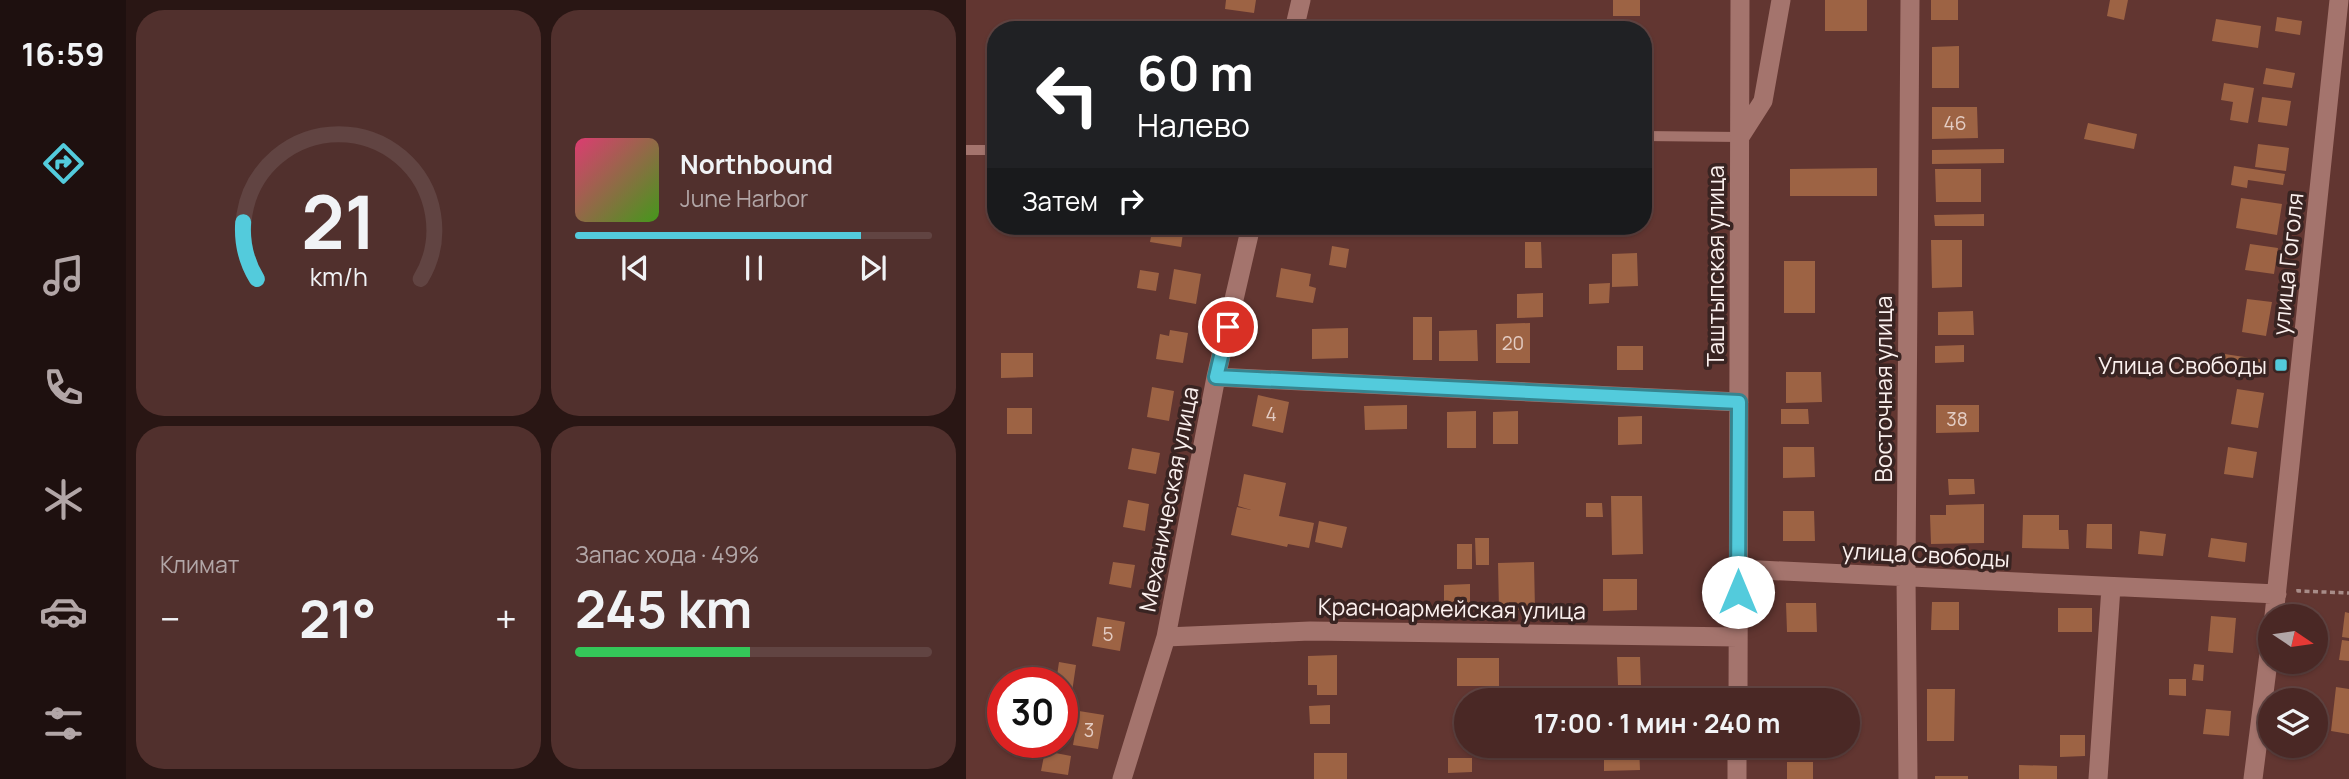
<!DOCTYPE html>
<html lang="ru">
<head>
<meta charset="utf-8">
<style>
  :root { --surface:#4a2825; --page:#51302d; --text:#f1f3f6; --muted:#b2a6a7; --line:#614442; --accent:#53cbdc }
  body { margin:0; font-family:Manrope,sans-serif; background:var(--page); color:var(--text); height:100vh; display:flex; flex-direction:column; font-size:26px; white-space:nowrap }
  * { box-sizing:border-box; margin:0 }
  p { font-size:23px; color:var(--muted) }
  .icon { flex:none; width:38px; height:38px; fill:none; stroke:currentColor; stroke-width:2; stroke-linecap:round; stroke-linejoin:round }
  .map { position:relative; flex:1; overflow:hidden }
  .panel { display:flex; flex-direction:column; gap:10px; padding:10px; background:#291614; width:840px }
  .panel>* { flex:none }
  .guide { position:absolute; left:21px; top:21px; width:665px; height:214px; border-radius:28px; box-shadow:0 2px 5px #0004,0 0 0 2px var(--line); background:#202124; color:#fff; overflow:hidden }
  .needle { width:46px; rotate:103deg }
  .fabs { position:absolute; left:1292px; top:604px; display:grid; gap:14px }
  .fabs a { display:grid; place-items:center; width:70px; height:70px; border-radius:50%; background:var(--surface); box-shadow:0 2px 5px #0004,0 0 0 2px var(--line); font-size:35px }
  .speed { position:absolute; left:21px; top:667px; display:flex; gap:14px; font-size:35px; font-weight:700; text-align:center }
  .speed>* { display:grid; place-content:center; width:91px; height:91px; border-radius:50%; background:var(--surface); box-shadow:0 2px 5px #0004,0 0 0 2px var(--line); line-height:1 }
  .speed .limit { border:10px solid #d22; background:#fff; color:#111 }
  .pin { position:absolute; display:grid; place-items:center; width:60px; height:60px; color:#fff; margin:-30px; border:4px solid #fff; border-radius:50%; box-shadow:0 2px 7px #0007 }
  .me { position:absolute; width:77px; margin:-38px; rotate:0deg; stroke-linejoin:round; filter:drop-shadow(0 0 5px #0008) }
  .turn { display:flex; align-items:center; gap:24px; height:147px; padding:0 35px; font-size:32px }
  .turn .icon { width:91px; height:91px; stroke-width:2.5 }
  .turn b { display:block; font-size:49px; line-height:60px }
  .then { display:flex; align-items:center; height:66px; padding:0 35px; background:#0003; gap:14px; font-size:26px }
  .big { font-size:52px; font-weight:700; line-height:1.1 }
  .panel .tile { flex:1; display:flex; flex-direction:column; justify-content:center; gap:10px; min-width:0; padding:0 24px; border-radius:28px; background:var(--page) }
  .panel .dial { align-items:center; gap:0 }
  .dial svg { height:182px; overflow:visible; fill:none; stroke:var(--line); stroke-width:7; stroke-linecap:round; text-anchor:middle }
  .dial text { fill:var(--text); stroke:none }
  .song { display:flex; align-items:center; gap:21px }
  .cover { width:84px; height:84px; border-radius:10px; background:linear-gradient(135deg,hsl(340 70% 55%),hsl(100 70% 35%)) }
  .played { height:7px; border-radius:4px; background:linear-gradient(90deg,var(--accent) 80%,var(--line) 80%) }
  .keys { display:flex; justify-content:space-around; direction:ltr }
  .heat { display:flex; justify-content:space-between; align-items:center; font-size:38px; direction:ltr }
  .charge { height:10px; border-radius:5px; background:linear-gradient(90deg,#34c759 49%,var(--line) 0) }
  .panel .tiles { flex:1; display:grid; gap:10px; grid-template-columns:repeat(2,1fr) }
  .trip { position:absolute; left:488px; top:688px; width:406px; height:70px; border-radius:35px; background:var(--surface); box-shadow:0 2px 5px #0004,0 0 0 2px var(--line); font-weight:700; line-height:70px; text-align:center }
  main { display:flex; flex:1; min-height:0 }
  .tab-bar { display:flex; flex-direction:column; width:126px; justify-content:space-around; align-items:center; background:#1e100f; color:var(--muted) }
  .tab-bar .icon { width:49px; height:49px }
  .tab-bar .current { color:var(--accent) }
  .tab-bar b { font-size:32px; color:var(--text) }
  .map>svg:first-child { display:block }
</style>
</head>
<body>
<main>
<nav class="tab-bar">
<b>16:59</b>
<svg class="icon current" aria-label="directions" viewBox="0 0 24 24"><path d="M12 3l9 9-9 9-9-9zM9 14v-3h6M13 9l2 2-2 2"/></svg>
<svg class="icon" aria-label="music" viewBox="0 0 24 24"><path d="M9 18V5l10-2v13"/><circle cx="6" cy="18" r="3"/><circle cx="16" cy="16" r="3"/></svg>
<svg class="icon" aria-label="phone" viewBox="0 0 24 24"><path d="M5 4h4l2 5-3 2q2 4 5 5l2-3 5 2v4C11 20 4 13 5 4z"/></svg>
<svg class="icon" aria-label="climate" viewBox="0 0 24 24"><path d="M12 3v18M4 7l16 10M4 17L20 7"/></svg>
<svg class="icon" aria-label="car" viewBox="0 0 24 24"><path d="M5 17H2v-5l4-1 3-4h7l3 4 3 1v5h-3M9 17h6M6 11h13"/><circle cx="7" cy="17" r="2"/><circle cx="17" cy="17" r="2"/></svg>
<svg class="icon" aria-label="filters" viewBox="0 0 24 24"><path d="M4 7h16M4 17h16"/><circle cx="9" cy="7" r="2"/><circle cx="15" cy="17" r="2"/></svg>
</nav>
<section class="panel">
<div class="tiles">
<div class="tile dial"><svg viewBox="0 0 100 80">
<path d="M14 69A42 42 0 1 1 86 69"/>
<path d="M14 69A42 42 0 0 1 8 44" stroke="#53cbdc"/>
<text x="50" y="56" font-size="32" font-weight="700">21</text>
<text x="50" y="72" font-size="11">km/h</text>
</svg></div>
<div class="tile">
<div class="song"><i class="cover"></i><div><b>Northbound</b><p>June Harbor</p></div></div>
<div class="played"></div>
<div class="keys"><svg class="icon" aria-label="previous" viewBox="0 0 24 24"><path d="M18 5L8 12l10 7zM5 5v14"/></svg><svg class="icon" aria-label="pause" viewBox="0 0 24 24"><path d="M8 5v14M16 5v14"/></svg><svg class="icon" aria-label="next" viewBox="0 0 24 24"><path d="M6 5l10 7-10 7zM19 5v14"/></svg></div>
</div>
<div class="tile"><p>Климат</p>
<div class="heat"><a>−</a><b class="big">21°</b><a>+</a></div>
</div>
<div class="tile"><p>Запас хода · 49%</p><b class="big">245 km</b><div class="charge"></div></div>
</div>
</section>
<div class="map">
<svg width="1383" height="779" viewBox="0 0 1383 779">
  <rect width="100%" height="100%" fill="#623631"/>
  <!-- building -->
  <path fill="#9d6344" d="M260 0H290L288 13 259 9Z
    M647 0H674V16H647Z
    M859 0H901V31H859Z
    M965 0H992V20H965Z
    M1144 0H1162L1158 20 1141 16Z
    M1311 17 1336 21 1334 35 1309 31Z
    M374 19 406 25 405 30H372Z
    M1250 19 1295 26 1292 48 1246 41Z
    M993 46V88H966V47Z
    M1300 68 1329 73 1326 88 1297 84Z
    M1258 83 1288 88 1282 123 1264 120 1267 102 1255 100Z
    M1296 97 1325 101 1321 126 1292 122Z
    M966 107H1011L1012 138 966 139Z
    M1122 123 1171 134 1168 149 1118 139Z
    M1292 144 1323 148 1320 171 1289 167Z
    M1038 149V163L966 164V150Z
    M1268 166 1319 174 1317 185 1282 180 1281 188 1265 185Z
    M911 168V196H824V169Z
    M969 169H1015V202H970Z
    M27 170H30V198H26Z
    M1275 198 1316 204 1311 235 1270 228Z
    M1018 214V226H969L968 215Z
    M187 226H218L215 247 184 242Z
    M965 240H996V287L966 288Z
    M559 242H575L576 268H559Z
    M1284 244 1312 248 1308 274 1279 270Z
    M366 246 383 249 380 268 363 265Z
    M671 253 672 286 646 287V254Z
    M818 261H849V313H818Z
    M315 268 345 274 343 286 350 288 347 303 310 297Z
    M208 269 235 274 230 304 203 299Z
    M174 270 193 273 190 291 171 288Z
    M644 283 643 303 623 304V284Z
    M577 293V317L551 318V294Z
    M1281 299 1306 302 1300 336 1276 332Z
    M1007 311 1008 335H972V312Z
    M447 317H466V360H447Z
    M564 323V363H530V324Z
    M382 328V358L346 359V329Z
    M204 330 222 333 217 363 190 359 194 334 203 336Z
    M511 330 512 361H473V331Z
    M998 345V362L969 363V346Z
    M651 346H677V370H651Z
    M35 353H67V377L35 378Z
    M1252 353 1298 360 1296 373 1250 366Z
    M820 372H855L856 402 820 403Z
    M186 387 208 391 203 421 181 417Z
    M1271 389 1298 393 1292 428 1265 424Z
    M292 395 323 402 317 433 286 426Z
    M441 405V429L399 430 398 406Z
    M970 405H1013V432L970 433Z
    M41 408H66V434H41Z
    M815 409H842L843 424H815Z
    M510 411V448H481V412Z
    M552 411V444H527V412Z
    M676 416V444L652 445V417Z
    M817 447H848L849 477 817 478Z
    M1262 447 1291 452 1287 478 1258 474Z
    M166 448 194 453 190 474 162 469Z
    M278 474 320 483 313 516 348 523 343 548 322 544 321 547 265 535 271 507 285 510 272 506Z
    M982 479H1008L1009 494 983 495Z
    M645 496H676L677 554 646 555Z
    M162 500 183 504 179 531 157 527Z
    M620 503H636L637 517H620Z
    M1018 504V543L965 544 964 515H980V505Z
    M817 511H848L849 541H817Z
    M1057 515H1093V530H1102L1103 549 1056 548Z
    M353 521 381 527 376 548 349 542Z
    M1121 524H1146V549L1120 548Z
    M1174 531 1200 534 1197 556 1172 554Z
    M509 538H523V565H510Z
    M1245 538 1281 543 1279 562 1242 557Z
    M491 544H506V569H491Z
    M147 562 169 565 165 588 143 584Z
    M568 562 569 610H533L532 563Z
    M637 579H671V610L637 611Z
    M504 584V606H478V585Z
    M966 602H993V630H965Z
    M820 603H850L851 632H821Z
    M1092 608H1126V632H1092Z
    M1379 612 1383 613V638L1376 637Z
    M1245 616 1270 618 1267 653 1242 651Z
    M131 617 159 622 154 651 126 646Z
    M1376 640 1383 641V661L1373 660Z
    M371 655V695H351V685H342V656Z
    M651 657H674L675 685H652Z
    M491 658H533V686H491Z
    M93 662 110 665 106 692 96 691V682H90Z
    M1228 664 1238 665 1237 681 1226 680Z
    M1203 679H1220V696L1203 695Z
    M1370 687 1383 689V734L1365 731Z
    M823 688H851V700H823Z
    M961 689H989L988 741H961Z
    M364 705V724H344L343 706Z
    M1240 709 1265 711 1263 736 1237 734Z
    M113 711 138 715 132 749 107 745Z
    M1094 735H1119V756L1094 757Z
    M644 746H673L674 770 638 771V755H644Z
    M79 751 105 756 102 775 75 771Z
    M348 753H381V779H348Z
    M482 758H506V772L482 773Z
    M821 762H847V779H821Z
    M1053 765 1091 766V779H1053Z
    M969 776H1002V779H969Z"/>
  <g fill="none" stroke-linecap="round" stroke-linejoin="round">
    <!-- path -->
    <path stroke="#a88c88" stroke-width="3.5" stroke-dasharray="5 3.5" stroke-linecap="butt" d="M1332 589V591L1383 593"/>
    <!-- service -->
    <path stroke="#a4746d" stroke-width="10" d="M677 136 774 137
      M0 150H30"/>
    <!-- minor -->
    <path stroke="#a4746d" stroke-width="19" d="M328 30 335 0
      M774 137 797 101 815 0
      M250 377 773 402
      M772 569 1311 594
      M1308 616 1373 0
      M200 637 344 631 772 637
      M772 700 774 0
      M156 779 200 637 250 377 285 226
      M771 779V746
      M942 779 940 577 944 0
      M1132 779 1145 587
      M1287 779 1304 646"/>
  </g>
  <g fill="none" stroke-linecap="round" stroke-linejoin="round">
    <!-- route casing -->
    <g stroke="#36848f" stroke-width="18">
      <path id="route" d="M262 327 250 377 773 402 772 592"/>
    </g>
    <!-- route -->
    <use href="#route" stroke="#53cbdc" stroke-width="12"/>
  </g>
  <!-- markers -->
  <rect fill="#53cbdc" stroke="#392422" stroke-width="2.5" x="1308" y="358" width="14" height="14" rx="3.5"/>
  <g text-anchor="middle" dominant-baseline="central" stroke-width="7" stroke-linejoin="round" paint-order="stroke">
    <!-- number labels -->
    <g font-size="19" fill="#e4cdc4">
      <text x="989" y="123">46</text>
      <text x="547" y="343">20</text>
      <text x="305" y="414">4</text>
      <text x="991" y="419">38</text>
      <text x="142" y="634">5</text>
      <text x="123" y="730">3</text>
    </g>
    <!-- street labels -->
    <g font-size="23" fill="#fbf0ee" stroke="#392422">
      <text transform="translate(1321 264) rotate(-84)">улица Гоголя</text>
      <text transform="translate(749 266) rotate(-90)">Таштыпская улица</text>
      <text transform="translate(917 389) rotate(-90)">Восточная улица</text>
      <text transform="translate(202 499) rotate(-79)">Механическая улица</text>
      <text transform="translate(960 554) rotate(3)">улица Свободы</text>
      <text transform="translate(486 608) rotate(1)">Красноармейская улица</text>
    </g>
    <!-- poi labels -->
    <g font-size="23" fill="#fbf0ee" stroke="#392422" text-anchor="end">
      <text x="1301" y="365">Улица Свободы</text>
    </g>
  </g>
</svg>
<div class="fabs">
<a><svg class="needle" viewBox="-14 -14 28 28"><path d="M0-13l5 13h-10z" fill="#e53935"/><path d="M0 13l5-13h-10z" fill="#b2a6a7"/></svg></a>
<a><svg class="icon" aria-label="layers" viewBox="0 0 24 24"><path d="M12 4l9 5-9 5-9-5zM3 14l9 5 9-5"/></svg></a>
</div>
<div class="speed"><div class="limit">30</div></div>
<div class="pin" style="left:262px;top:327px;background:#d93025"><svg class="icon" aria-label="arrive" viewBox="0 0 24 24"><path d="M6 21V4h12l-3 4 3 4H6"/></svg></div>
<svg class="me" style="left:772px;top:592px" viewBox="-20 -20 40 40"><circle r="19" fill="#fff"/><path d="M0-13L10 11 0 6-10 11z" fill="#53cbdc"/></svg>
<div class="trip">17:00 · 1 мин · 240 m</div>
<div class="guide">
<div class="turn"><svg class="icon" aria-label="left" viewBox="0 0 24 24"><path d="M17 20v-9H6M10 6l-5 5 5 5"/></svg><div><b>60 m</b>Налево</div></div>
<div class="then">Затем<svg class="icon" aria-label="right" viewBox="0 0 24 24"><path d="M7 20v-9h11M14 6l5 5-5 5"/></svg></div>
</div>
</div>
</main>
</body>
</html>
